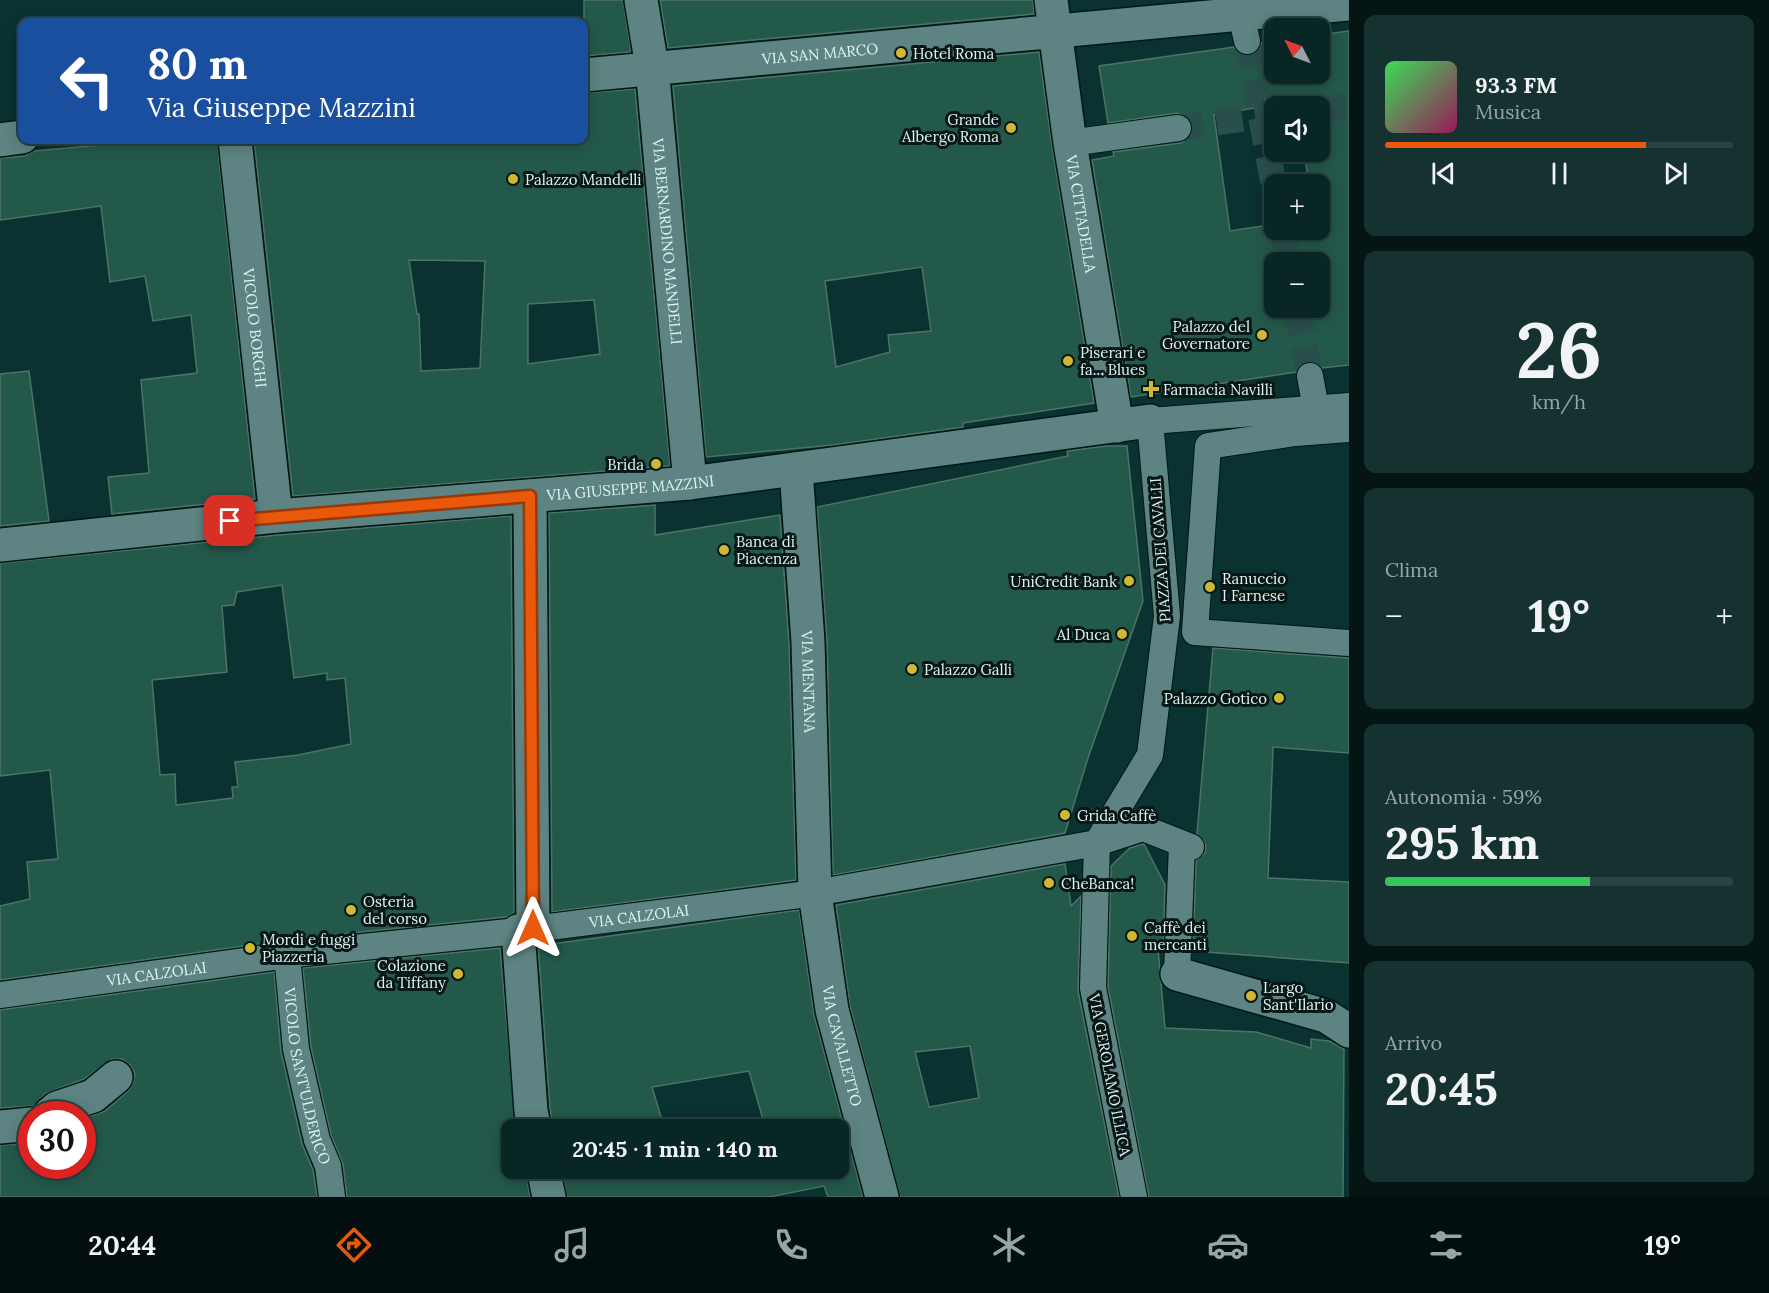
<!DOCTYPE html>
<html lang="it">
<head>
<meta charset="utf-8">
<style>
  :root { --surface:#072624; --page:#153231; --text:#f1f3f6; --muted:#98a5a6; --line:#284341; --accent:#ea580c }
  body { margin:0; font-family:Lora,serif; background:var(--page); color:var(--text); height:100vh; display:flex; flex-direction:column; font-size:22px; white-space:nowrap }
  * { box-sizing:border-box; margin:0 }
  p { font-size:20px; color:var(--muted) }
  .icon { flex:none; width:33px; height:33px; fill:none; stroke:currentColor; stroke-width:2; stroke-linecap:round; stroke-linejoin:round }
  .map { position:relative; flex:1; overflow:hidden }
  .drawer { display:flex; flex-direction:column; gap:15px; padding:15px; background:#041514; width:420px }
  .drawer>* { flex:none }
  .top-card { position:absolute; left:18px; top:18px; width:570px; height:126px; border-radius:12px; box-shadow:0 3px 15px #0003,0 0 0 2px var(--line); background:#1a4fa0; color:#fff; overflow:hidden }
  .needle { width:39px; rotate:312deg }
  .tools { position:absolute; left:1264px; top:18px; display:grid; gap:12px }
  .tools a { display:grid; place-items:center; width:66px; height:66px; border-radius:12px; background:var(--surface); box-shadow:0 3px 15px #0003,0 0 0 2px var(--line); font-size:30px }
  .speed { position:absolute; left:18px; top:1101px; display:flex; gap:12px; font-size:30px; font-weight:700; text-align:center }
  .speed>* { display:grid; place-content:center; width:78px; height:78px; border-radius:50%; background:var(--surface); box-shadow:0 3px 15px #0003,0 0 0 2px var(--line); line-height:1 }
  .speed .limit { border:9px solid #d22; background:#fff; color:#111 }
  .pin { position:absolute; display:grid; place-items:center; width:51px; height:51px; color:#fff; margin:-26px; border-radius:12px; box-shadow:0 3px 9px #0006 }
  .me { position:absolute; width:66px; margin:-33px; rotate:0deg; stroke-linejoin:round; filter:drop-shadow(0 0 4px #0008) }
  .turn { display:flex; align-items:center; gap:21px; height:126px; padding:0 30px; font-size:27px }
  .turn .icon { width:78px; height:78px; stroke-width:2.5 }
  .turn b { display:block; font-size:42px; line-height:51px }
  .big { font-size:45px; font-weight:700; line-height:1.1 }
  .drawer .card { flex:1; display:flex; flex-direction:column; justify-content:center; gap:9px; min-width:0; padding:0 21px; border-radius:12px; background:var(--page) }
  .drawer .dial { align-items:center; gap:0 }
  .dial b { font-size:78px; line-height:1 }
  .song { display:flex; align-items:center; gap:18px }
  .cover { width:72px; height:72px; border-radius:9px; background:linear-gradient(135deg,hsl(130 70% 55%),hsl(330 70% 35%)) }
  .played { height:6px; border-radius:3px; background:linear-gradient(90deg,var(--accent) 75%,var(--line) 75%) }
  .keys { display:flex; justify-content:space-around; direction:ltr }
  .heat { display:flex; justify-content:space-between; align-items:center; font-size:33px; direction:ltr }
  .charge { height:9px; border-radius:4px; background:linear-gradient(90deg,#34c759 59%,var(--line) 0) }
  .trip { position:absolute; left:501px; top:1119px; width:348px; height:60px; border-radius:12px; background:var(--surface); box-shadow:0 3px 15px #0003,0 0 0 2px var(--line); font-weight:700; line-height:60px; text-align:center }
  .tab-bar { display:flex; height:96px; justify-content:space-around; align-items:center; background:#030f0e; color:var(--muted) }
  .tab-bar .icon { width:42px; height:42px }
  .tab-bar .selected { color:var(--accent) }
  .tab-bar b { font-size:27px; color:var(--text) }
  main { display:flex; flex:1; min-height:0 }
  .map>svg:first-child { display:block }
</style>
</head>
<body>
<main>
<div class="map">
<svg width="1349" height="1197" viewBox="0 0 1349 1197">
  <rect width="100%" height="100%" fill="#093230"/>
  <!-- building -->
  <path fill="#23594a" stroke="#4f7267" stroke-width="1.5" fill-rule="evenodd" d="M584 0H623L631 52 584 56Z
    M660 0H1033L1034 14 668 48Z
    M1349 31V365L1322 368 1316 362 1308 361 1300 365 1296 372 1131 397 1092 160 1114 156 1113 152 1181 143 1192 134 1193 127 1189 118 1177 113 1108 123 1099 66 1234 47 1242 55 1250 56 1258 52 1261 43 1275 41V74H1320V35ZM1295 101 1296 106H1320V152H1304L1309 184H1320V230H1275V224L1230 231 1214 115ZM1275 262H1320V308H1275Z
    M1039 52 1052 146 1094 403 963 423V427L833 445 706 457 673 86ZM922 267 931 331 888 335 890 352 836 367 825 281Z
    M635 89 670 466 293 496 254 140H584V93ZM409 260 485 261 480 368 421 371 419 314H417ZM594 300 600 354 528 364V304Z
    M159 140H217L255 499 112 514 108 477 149 473 141 380 197 373 191 315 153 321 145 276 110 282 101 206 0 220V158L25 156 34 151Z
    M29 371 49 521 0 526V374Z
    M1106 446H1127L1143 601 1088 758 1065 833 833 875 827 641 817 507 1068 456 1067 451Z
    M655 505V535L780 515 789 643 796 880 552 912 549 513Z
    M511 516 514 913 506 917 293 939 0 980V906L30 899 27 862 58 859 50 770 0 776V563L278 535ZM282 585 294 678 327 673V680L345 678 351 744 298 755 235 762 238 787H232L233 798 176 805 175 774 160 775 152 680 227 672 222 606 234 605 237 592Z
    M1213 648 1349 658V753L1273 747 1268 878 1349 882V963L1193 951 1196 861 1205 853 1206 845 1197 834Z
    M1144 844 1165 885 1163 949H1158L1165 1028 1256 1032 1311 1048V1039L1329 1041 1344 1049 1343 1197H1149L1108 987 1111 866 1130 848Z
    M1065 864 1071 906 1081 896 1078 991 1119 1197H900L850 1006 836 905ZM970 1046 979 1098 929 1107 915 1052Z
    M799 910 814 1015 863 1197H828L824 1186 769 1197H567L562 1168H838V1130H766L749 1071 652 1087 665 1130H553L550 1108 538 946Z
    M500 948 516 1130H512V1168H525L530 1197H347L343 1164 331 1135 311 1047 303 968Z
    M274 972 281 1052 302 1144 313 1170 317 1197H0V1145L32 1143V1166H82V1119L105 1111 128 1091 133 1084 135 1074 130 1065 122 1059H112L84 1079 45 1094 34 1106 0 1108V1010Z"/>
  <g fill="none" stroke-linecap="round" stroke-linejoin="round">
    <!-- pedestrian-tunnel -->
    <path stroke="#294f4d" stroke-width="26" stroke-dasharray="26 13" stroke-linecap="butt" d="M1247 41 1275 192
      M1320 109 1349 107
      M1178 128 1275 114
      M1282 230 1288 262
      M1297 308 1310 376"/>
    <!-- pedestrian casing -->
    <g stroke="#001917" stroke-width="28">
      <g id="pedestrian">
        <path d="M1241 14 1247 41"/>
        <path d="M1070 143 1178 128"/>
        <path d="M1310 376 1316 409"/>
        <path d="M1349 429 1295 433 1208 446 1195 632 1349 643"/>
        <path id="s1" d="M287 955 296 1049 317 1140 328 1166 332 1197"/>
        <path d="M1177 974 1182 844"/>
        <path id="s2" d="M0 995 295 954 518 931 815 893 1097 843 1143 828 1191 847"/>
        <path d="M1134 1197 1093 988 1097 843 1150 755 1167 616 1150 421 1349 406"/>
      </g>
    </g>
    <!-- minor casing -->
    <g stroke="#001917" stroke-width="36">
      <g id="minor">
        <path id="s3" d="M641 0 652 67 690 483"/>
        <path id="s4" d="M1051 0 1070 143 1117 426"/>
        <path id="s5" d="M584 75 1349 4"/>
        <path d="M0 140 22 137"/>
        <path id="s6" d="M235 140 276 516"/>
        <path id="s7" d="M796 469 808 642 815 893 832 1010 882 1197"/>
        <path d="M530 496 533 928"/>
        <path id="s8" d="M0 545 276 516 690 483 1150 421"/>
        <path d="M518 931 531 1111 535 1130"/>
        <path d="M1177 974 1326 1016 1349 1031"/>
        <path d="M50 1114 57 1108 93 1096 116 1077"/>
        <path d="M0 1127 32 1124"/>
        <path d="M543 1168 549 1197"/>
      </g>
    </g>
    <!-- pedestrian -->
    <use href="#pedestrian" stroke="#5d8482" stroke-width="26"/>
    <!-- minor -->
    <use href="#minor" stroke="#5d8482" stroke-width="33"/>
  </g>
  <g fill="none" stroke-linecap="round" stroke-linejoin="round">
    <!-- route casing -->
    <g stroke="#983908" stroke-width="15">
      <path id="route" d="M230 521 530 496 533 928"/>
    </g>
    <!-- route -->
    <use href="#route" stroke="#ea580c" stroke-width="10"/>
  </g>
  <!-- markers -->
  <g fill="#d1b736" stroke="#071716" stroke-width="2">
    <circle cx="901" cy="53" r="6"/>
    <circle cx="1011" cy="128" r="6"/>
    <circle cx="513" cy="179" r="6"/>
    <circle cx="1262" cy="335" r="6"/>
    <circle cx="1068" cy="361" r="6"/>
    <path d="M1148 380h6v6h6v6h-6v6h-6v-6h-6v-6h6z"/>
    <circle cx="656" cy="464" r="6"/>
    <circle cx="724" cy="550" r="6"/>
    <circle cx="1129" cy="581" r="6"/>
    <circle cx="1210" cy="587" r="6"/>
    <circle cx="1122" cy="634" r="6"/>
    <circle cx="912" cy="669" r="6"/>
    <circle cx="1279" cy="698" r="6"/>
    <circle cx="1065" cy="815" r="6"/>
    <circle cx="1049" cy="883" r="6"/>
    <circle cx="351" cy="910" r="6"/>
    <circle cx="1132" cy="936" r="6"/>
    <circle cx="250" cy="948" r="6"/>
    <circle cx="458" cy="974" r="6"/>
    <circle cx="1251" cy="996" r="6"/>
  </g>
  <g text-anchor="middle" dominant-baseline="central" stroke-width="6" stroke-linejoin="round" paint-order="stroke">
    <!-- street labels -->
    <g font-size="15" fill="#dff4f2" stroke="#071716">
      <text stroke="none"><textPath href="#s5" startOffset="237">VIA SAN MARCO</textPath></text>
      <text stroke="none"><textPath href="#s4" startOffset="216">VIA CITTADELLA</textPath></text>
      <text stroke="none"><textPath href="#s3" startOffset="243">VIA BERNARDINO MANDELLI</textPath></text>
      <text stroke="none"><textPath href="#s6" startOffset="189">VICOLO BORGHI</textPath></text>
      <text stroke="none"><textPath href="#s8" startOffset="633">VIA GIUSEPPE MAZZINI</textPath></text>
      <text transform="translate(1160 550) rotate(-94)">PIAZZA DEI CAVALLI</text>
      <text stroke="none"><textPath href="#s7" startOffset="213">VIA MENTANA</textPath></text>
      <text stroke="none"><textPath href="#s2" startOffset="644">VIA CALZOLAI</textPath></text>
      <text stroke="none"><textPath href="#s2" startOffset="158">VIA CALZOLAI</textPath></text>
      <text stroke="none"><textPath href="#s7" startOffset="580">VIA CAVALLETTO</textPath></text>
      <text transform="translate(1110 1075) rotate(79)">VIA GEROLAMO ILLICA</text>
      <text stroke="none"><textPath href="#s1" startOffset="123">VICOLO SANT'ULDERICO</textPath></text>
    </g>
    <!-- poi labels -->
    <g font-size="15" fill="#dff4f2" stroke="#071716" text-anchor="start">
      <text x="913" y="53">Hotel Roma</text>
      <text x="999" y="119" text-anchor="end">Grande<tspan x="999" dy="17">Albergo Roma</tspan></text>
      <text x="525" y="179">Palazzo Mandelli</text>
      <text x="1250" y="326" text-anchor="end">Palazzo del<tspan x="1250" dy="17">Governatore</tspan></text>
      <text x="1080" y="352">Piserari e<tspan x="1080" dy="17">fa... Blues</tspan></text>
      <text x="1163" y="389">Farmacia Navilli</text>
      <text x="644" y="464" text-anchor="end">Brida</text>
      <text x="736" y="541">Banca di<tspan x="736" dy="17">Piacenza</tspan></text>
      <text x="1222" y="578">Ranuccio<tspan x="1222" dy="17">I Farnese</tspan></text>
      <text x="1117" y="581" text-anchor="end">UniCredit Bank</text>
      <text x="1110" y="634" text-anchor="end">Al Duca</text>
      <text x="924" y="669">Palazzo Galli</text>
      <text x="1267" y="698" text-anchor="end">Palazzo Gotico</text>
      <text x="1077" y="815">Grida Caffè</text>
      <text x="1061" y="883">CheBanca!</text>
      <text x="363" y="901">Osteria<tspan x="363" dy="17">del corso</tspan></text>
      <text x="1144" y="927">Caffè dei<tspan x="1144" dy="17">mercanti</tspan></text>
      <text x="262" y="939">Mordi e fuggi<tspan x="262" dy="17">Piazzeria</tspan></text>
      <text x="446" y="965" text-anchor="end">Colazione<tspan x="446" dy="17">da Tiffany</tspan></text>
      <text x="1263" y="987">Largo<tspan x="1263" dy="17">Sant'Ilario</tspan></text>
    </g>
  </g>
</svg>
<div class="tools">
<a><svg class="needle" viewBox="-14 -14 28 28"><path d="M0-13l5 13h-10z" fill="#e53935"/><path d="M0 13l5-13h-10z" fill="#98a5a6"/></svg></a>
<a><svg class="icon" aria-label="sound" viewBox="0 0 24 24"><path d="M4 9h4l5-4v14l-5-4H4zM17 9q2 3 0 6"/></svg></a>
<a>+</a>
<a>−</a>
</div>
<div class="speed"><div class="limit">30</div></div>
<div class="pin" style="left:230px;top:521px;background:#d93025"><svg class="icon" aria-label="arrive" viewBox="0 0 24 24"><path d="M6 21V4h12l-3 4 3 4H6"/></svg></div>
<svg class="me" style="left:533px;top:928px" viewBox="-20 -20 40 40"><path d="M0-17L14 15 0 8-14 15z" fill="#ea580c" stroke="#fff" stroke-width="4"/></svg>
<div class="trip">20:45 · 1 min · 140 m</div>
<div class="top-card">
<div class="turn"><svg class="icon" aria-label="left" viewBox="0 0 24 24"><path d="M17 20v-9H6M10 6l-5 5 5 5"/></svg><div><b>80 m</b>Via Giuseppe Mazzini</div></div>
</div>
</div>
<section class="drawer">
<div class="card">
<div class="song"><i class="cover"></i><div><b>93.3 FM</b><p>Musica</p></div></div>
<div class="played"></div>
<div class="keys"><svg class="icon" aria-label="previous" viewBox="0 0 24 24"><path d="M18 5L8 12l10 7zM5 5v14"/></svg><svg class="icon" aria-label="pause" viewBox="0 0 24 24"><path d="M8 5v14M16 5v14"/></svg><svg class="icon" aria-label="next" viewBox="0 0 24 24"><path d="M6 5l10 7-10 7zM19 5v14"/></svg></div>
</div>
<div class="card dial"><b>26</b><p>km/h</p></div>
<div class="card"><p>Clima</p>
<div class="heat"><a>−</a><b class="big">19°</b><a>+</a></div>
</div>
<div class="card"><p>Autonomia · 59%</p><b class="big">295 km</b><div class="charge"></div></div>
<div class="card"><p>Arrivo</p><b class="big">20:45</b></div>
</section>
</main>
<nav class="tab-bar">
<b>20:44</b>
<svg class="icon selected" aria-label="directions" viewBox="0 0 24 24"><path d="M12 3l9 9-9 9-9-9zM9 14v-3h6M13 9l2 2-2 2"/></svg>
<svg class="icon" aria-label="music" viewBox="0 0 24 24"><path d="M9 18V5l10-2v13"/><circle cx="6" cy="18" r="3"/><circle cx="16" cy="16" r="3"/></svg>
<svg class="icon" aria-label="phone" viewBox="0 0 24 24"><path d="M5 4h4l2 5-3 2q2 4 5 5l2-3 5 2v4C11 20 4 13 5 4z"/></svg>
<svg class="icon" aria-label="climate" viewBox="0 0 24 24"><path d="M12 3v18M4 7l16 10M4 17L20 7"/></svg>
<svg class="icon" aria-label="car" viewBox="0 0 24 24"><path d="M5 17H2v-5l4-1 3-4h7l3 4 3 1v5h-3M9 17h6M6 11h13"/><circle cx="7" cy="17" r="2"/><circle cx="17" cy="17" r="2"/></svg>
<svg class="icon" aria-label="filters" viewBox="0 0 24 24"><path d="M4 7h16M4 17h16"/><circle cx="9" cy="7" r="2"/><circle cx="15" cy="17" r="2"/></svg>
<b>19°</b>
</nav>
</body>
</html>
